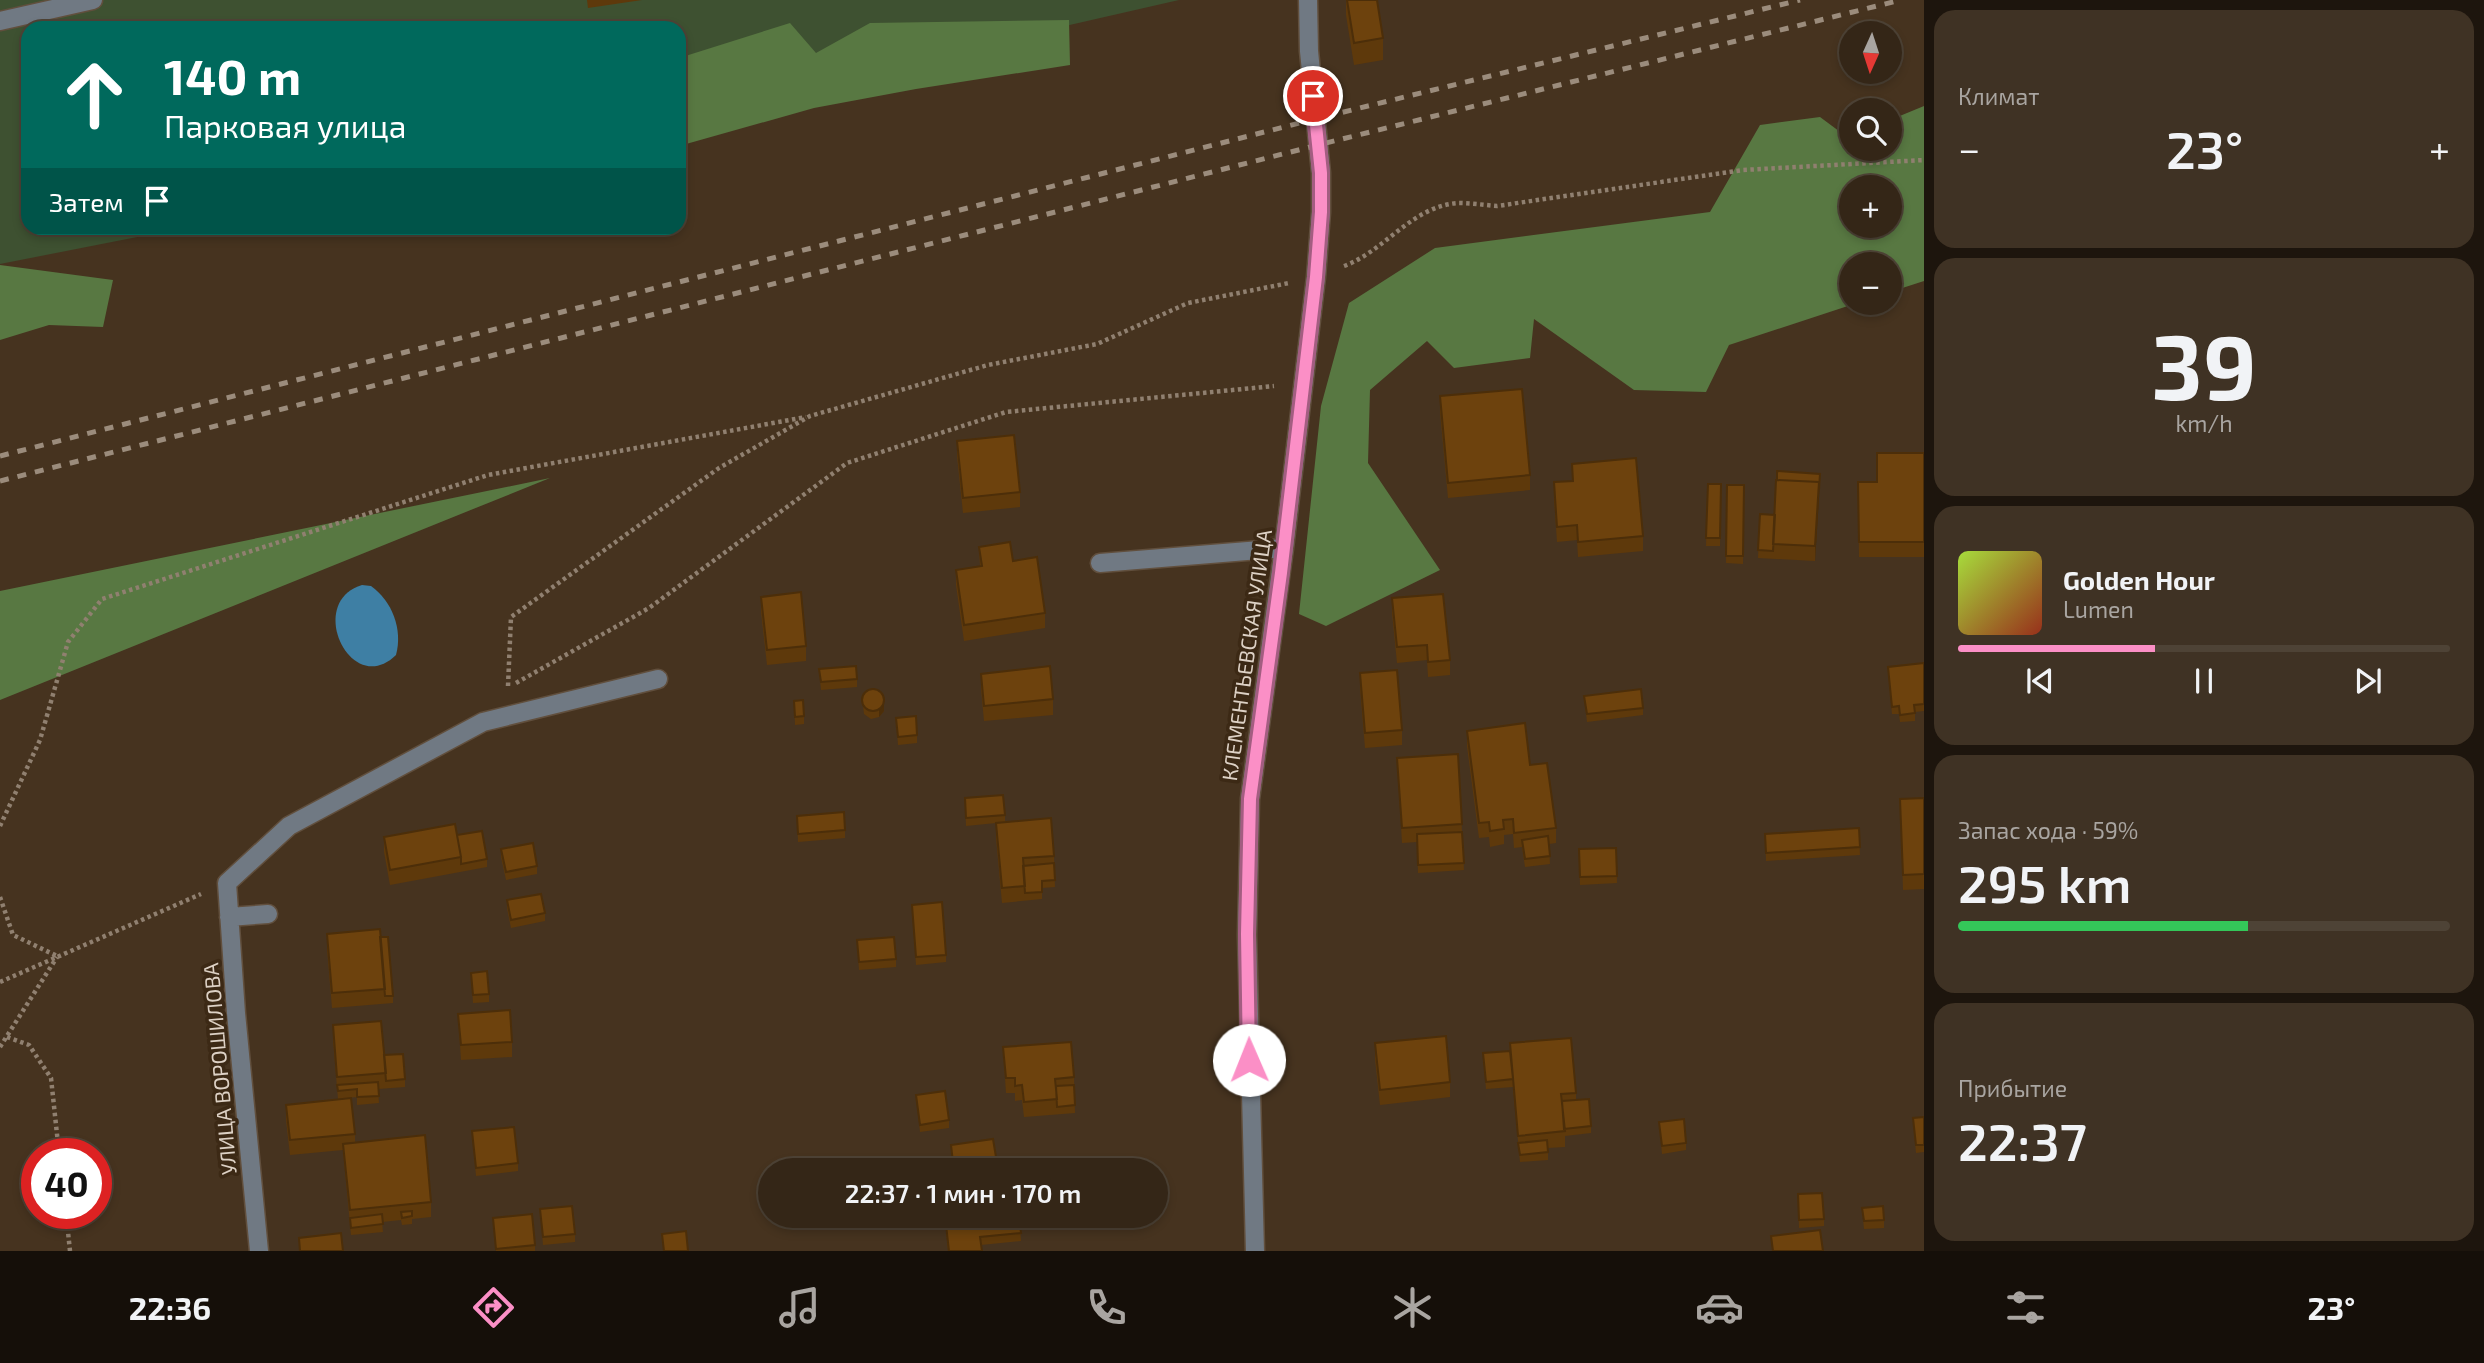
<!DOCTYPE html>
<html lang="ru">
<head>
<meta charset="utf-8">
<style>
  :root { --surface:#342617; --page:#3f3224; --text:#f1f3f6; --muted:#a9a5a1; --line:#4e4336; --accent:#fb8fc6 }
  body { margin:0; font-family:"Exo 2",sans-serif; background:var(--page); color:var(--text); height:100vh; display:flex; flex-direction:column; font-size:26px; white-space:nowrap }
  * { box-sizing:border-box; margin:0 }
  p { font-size:23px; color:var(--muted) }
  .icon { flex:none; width:38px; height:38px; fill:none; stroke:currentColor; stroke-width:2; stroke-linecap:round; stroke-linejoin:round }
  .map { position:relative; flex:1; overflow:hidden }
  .drawer { display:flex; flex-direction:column; gap:10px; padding:10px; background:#1d150d; width:560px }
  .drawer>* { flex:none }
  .banner { position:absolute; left:21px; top:21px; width:665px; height:214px; border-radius:21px; box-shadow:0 4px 10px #0003,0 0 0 2px var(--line); background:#00695c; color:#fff; overflow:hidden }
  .needle { width:46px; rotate:183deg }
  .tools { position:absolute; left:1839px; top:21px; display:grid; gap:14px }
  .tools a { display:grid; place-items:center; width:63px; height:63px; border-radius:50%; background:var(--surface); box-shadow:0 4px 10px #0003,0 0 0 2px var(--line); font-size:35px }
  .speed { position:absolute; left:21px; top:1138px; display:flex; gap:14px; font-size:35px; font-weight:700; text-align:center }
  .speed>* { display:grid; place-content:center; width:91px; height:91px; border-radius:50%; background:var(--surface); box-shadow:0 4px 10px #0003,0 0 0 2px var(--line); line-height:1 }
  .speed .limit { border:10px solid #d22; background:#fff; color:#111 }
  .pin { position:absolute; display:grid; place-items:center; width:60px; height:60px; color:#fff; margin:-30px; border:4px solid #fff; border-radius:50%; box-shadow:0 2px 7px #0007 }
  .me { position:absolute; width:77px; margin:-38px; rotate:359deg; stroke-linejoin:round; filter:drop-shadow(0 0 5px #0008) }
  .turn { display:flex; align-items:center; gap:24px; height:147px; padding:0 28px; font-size:32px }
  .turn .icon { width:91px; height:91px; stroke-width:2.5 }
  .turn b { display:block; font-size:49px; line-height:60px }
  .then { display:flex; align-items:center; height:66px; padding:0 28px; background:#0003; gap:14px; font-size:26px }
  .big { font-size:52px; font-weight:600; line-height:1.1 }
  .drawer .tile { flex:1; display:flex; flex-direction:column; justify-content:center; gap:10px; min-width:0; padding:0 24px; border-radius:21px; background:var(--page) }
  .drawer .dial { align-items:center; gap:0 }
  .dial b { font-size:91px; line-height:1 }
  .song { display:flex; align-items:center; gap:21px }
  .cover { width:84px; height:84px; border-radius:10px; background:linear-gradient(135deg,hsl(80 70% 55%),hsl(10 70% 35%)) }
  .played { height:7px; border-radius:4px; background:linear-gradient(90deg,var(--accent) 40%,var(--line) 40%) }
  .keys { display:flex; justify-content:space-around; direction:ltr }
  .heat { display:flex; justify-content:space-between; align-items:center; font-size:38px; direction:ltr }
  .charge { height:10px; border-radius:5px; background:linear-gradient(90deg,#34c759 59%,var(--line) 0) }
  .trip { position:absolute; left:758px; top:1158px; width:410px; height:70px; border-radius:35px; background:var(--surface); box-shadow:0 4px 10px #0003,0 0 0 2px var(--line); font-weight:600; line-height:70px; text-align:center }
  .menu { display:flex; height:112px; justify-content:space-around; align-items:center; background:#150f09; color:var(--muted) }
  .menu .icon { width:49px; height:49px }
  .menu .on { color:var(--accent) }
  .menu b { font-size:32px; color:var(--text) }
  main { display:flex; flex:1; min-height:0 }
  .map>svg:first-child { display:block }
</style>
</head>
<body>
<main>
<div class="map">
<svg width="1924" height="1251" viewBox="0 0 1924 1251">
  <rect width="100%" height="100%" fill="#46331f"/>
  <!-- green -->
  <path fill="#3e5131" d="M0 0H1179L679 114V28H28V228H183L0 264Z"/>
  <!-- forest -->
  <path fill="#587842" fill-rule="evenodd" d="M1069 20 1070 65 916 89 814 108 679 146V58L790 23 816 53 870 23Z
    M1924 106V281L1890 292V264H1852V303H1857L1729 345 1706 392 1634 390 1534 319 1530 358 1454 368 1427 341 1370 390 1368 463 1440 570 1326 626 1299 614 1321 406 1349 303 1435 248 1710 212 1760 125 1820 117 1851 140 1852 149H1890V120ZM1852 187H1890V226H1852Z
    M0 265 113 280 103 327 49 325 0 340Z
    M550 478 0 700V591Z"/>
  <!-- water -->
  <path fill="#3e7fa4" d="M362 585 371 586C392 601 403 629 396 655 351 699 305 602 362 585Z"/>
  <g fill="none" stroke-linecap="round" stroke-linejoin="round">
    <!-- minor casing -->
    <g stroke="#614f3d" stroke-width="21">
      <path id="minor" d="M0 21 93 0
        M1100 563 1284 548
        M229 917 268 914
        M259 1251 236 1013 227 883 289 826 483 722 658 679
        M1255 1251 1247 935 1250 799 1284 548 1316 277 1321 212V173L1309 51 1308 0"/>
    </g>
    <!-- path -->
    <path stroke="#908070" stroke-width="4.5" stroke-dasharray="3.5 3.5" stroke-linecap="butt" d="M1344 266C1385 251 1412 206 1458 203 1471 203 1484 205 1497 206L1743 170 1924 160
      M516 683 649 608 847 463 1006 412 1274 386
      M508 686 511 617 719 468 810 416 988 365 1097 344 1188 303 1289 283
      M0 826 40 740 68 642 102 599 488 475 806 417
      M0 897 13 935 57 956
      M0 982 201 894
      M7 1037 29 1045 51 1078 59 1153
      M0 1047 57 957
      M66 1213 70 1251"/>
    <!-- minor -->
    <use href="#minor" stroke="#707983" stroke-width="18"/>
    <!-- rail -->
    <path stroke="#9b8c7c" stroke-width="5" stroke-dasharray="9 9" stroke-linecap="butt" d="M0 456 1315 119 1800 0
      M0 481 1318 145 1901 0"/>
  </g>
  <!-- wall -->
  <path fill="#5e390b" d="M587 0H642L588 8Z
    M1346 0H1377L1383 38V60L1354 65 1346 15Z
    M1440 396 1530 475V490L1448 498 1440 412Z
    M957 441 1020 492V507L963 513 957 456Z
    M1924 453V557H1859L1858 482H1877Z
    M1572 464 1643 536V551L1578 557 1577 540 1557 542 1554 498V482L1572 481Z
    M1820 474 1815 561 1758 558 1760 514 1775 515Z
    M1708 484H1721L1720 546H1706Z
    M1727 485H1744L1743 564 1726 563Z
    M979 547 1013 561 1045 613V628L964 641 956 585V570L980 566Z
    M761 597 806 646V661L767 665 761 612Z
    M1392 598 1450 660V675L1428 677 1427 660 1397 663 1392 613Z
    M1924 663V711L1915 712V721L1900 722 1899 714H1892L1888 667Z
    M819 669 857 679V687L821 690Z
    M1360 673 1402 730V745L1365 748 1360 688Z
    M981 674 1053 699V715L984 721 981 689Z
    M1584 696 1643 708V715L1587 722Z
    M862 697 884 711 879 717 871 719 864 714Z
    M794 701 804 716V724L795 725Z
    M896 718 917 735V743L898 745Z
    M1467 731 1530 765 1556 828V843L1549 844 1550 864 1525 867 1522 847 1514 848 1513 834 1504 835V844L1490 847 1489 837 1479 838 1467 746Z
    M1458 754 1464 870 1418 873 1417 842 1402 843 1397 758Z
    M965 798 1005 815V822L1054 856 1055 887 1042 888V899L1002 903 996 838V823L966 826Z
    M1924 798V889L1903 890 1900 799Z
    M797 816 845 830V838L798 842Z
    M1859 828 1860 855 1766 861 1765 834Z
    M457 835 487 859V867L390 885 384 852V837Z
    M1616 848 1617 883 1580 885 1579 849Z
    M501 849 537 866V874L506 880 501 857Z
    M507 900 545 913V921L511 928 507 908Z
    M912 905 946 955V962L916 965Z
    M327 934 380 937 393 996V1003L332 1008 327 949Z
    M857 940 896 959V967L859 970Z
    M471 973 489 994V1002L473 1003Z
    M458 1014 512 1042V1057L461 1060Z
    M333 1025 384 1055 405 1079V1087L378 1089 379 1103 357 1105V1097L338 1099 333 1040Z
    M1375 1043 1450 1082V1097L1380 1105 1375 1059Z
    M1510 1043 1576 1093V1100L1591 1126V1133L1565 1136V1147L1548 1148V1160L1520 1162 1513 1087 1486 1089 1483 1053 1510 1051Z
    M1003 1047 1074 1077 1075 1113 1024 1117 1022 1100 1015 1101V1093H1006Z
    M916 1095 949 1120V1128L920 1132Z
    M286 1105 355 1134V1142L431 1202V1217L412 1219V1224L402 1225 401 1220 382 1222 383 1232 351 1235 343 1150 290 1155 286 1120Z
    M1924 1117V1152L1916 1153 1913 1118Z
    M1659 1122 1686 1143V1150L1662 1154Z
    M472 1131 518 1163V1171L476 1176Z
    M993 1139 998 1171H953L951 1145Z
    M1798 1194 1824 1219V1226L1799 1228Z
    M1862 1208 1884 1220V1228L1864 1229Z
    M540 1209 575 1234V1242L543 1245Z
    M945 1216H1019L1021 1241 981 1245 982 1251H948Z
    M493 1218 535 1245V1251H496Z"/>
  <!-- shaded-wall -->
  <path fill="#4c2e09" d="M1820 474V481L1815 561V546Z
    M884 703V711L879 717V710Z"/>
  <!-- building -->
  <path fill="#6d420d" stroke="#4c2e09" stroke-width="2" d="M1347 0H1377L1383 38 1354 43Z
    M1522 389 1530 475 1448 483 1440 396Z
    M1014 435 1020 492 963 498 957 441Z
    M1877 453H1924V542H1859L1858 482H1877Z
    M1636 458 1643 536 1578 542 1577 525 1557 527 1554 482 1573 481 1572 464Z
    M1777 471 1820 474 1819 489V482L1777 480Z
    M1776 480 1819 482 1815 546 1773 544Z
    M1708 484H1721L1720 538H1706Z
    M1727 485H1744L1743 556H1726Z
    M1760 514 1775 515 1773 551 1758 550Z
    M1010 542 1013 561 1037 557 1045 613 964 625 956 570 982 566 979 547Z
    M801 592 806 646 767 650 761 597Z
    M1443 594 1450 660 1428 662 1427 645 1397 647 1392 598Z
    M1924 663V704L1914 705 1915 713 1900 715 1899 706 1892 707 1888 667Z
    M856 666 857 679 821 682 819 669Z
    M1050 666 1053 699 984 706 981 674Z
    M1397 670 1402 730 1365 733 1360 673Z
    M1641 689 1643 708 1587 714 1584 696Z
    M862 700a11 11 0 1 1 22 0a11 11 0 1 1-22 0Z
    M803 700 804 716 795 717 794 701Z
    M916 716 917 735 898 737 896 718Z
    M1525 723 1530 765 1547 763 1556 828 1514 833 1513 819 1503 820 1504 829 1490 831 1489 822 1479 823 1467 731Z
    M1458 754 1462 824 1402 828 1397 758Z
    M1003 795 1005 815 966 818 965 798Z
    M1924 798V874L1903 875 1900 799Z
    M844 812 845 830 798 834 797 816Z
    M1051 818 1054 856 1023 858 1025 886 1002 888 996 823Z
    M455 824 461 857 390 870 384 837Z
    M1859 828 1860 847 1766 853 1765 834Z
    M482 831 487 859 461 864V857L457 835Z
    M1462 832 1464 863 1418 865 1417 834Z
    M1548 836 1550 856 1525 859 1522 840Z
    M533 843 537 866 506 872 501 849Z
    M1616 848 1617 876 1580 877 1579 849Z
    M1054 863 1055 880 1042 881V892L1025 893 1023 866Z
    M541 894 545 913 511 920 507 900Z
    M942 902 946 955 916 957 912 905Z
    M380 929 385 989 332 993 327 934Z
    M380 937H388L393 996H385Z
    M894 937 896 959 859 962 857 940Z
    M487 971 489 994 473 995 471 973Z
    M510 1010 512 1042 461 1045 458 1014Z
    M381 1021 386 1073 337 1077 333 1025Z
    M1446 1036 1450 1082 1380 1090 1375 1043Z
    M1571 1038 1576 1093 1561 1094 1565 1131 1518 1136 1510 1043Z
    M1071 1042 1074 1077 1055 1079 1057 1099 1024 1102 1022 1085 1015 1086V1078H1006L1003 1047Z
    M1510 1051 1513 1079 1486 1082 1483 1053Z
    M403 1054 405 1079 386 1081 384 1055Z
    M378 1082 379 1096 357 1097V1089L338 1091 337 1085Z
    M1074 1085 1075 1105 1057 1107 1056 1086Z
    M945 1091 949 1120 920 1125 916 1095Z
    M351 1098 355 1134 290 1140 286 1105Z
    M1589 1099 1591 1126 1564 1129 1562 1101Z
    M1924 1117V1145H1916L1913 1118Z
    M1684 1119 1686 1143 1662 1146 1659 1122Z
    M514 1127 518 1163 476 1168 472 1131Z
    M425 1135 431 1202 350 1210 343 1144Z
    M993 1139 998 1169 985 1171H954L951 1145Z
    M1547 1140 1548 1152 1520 1155 1518 1143Z
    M1822 1193 1824 1219 1799 1220 1798 1194Z
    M572 1206 575 1234 543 1237 540 1209Z
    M1883 1206 1884 1220 1864 1221 1862 1208Z
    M412 1211V1216L402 1218 401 1212Z
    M382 1214 383 1224 351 1228 350 1218Z
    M532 1214 535 1245 496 1249 493 1218Z
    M945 1216H1019L1021 1233 980 1237 982 1251H949Z
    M1820 1230 1823 1251H1773L1771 1236Z
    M686 1231 688 1251H664L662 1234Z
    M341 1233 343 1251H300L299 1238Z"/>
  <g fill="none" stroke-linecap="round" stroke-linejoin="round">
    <!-- route casing -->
    <g stroke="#a35d81" stroke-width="18">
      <path id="route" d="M1249 1060 1247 934 1250 799 1281 573 1316 277 1321 212V173L1313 96"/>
    </g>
    <!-- route -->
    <use href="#route" stroke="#fb8fc6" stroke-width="12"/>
  </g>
  <g text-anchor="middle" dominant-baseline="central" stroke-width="7" stroke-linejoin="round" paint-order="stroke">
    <!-- street labels -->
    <g font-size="21" fill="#ddd1c5" stroke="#3c2915">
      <text transform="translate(1246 655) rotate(-82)">КЛЕМЕНТЬЕВСКАЯ УЛИЦА</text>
      <text transform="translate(219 1069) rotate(-95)">УЛИЦА ВОРОШИЛОВА</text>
    </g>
  </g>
</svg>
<div class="tools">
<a><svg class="needle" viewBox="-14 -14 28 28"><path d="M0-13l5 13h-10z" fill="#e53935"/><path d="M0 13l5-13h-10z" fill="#a9a5a1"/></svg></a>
<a><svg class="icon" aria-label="search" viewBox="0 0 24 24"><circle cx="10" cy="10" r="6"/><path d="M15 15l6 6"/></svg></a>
<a>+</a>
<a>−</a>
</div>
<div class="speed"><div class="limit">40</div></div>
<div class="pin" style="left:1313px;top:96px;background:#d93025"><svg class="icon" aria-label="arrive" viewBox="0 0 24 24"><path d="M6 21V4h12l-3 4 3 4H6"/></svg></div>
<svg class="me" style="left:1249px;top:1060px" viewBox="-20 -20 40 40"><circle r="19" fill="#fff"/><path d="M0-13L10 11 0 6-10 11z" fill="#fb8fc6"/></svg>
<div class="trip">22:37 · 1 мин · 170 m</div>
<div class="banner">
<div class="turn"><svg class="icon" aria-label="ahead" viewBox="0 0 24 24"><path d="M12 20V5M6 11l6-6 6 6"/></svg><div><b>140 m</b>Парковая улица</div></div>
<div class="then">Затем<svg class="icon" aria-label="arrive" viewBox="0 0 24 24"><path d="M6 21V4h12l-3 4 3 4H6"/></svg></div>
</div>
</div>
<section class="drawer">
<div class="tile"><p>Климат</p>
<div class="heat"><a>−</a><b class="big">23°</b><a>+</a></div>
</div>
<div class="tile dial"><b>39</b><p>km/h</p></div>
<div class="tile">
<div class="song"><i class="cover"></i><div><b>Golden Hour</b><p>Lumen</p></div></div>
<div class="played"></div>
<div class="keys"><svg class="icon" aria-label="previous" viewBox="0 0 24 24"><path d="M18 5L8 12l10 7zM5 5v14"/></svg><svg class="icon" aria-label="pause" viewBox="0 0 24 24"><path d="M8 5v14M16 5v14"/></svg><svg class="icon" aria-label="next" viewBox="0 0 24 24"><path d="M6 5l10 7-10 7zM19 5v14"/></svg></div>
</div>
<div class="tile"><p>Запас хода · 59%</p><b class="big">295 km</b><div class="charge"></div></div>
<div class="tile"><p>Прибытие</p><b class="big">22:37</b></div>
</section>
</main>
<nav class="menu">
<b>22:36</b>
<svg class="icon on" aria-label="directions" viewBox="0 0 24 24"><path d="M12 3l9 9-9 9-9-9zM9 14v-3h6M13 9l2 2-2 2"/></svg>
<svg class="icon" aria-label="music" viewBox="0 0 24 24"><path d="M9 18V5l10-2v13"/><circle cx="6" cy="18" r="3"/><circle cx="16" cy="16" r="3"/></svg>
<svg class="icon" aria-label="phone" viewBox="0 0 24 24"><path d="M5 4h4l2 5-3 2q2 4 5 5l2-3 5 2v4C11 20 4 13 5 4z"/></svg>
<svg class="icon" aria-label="climate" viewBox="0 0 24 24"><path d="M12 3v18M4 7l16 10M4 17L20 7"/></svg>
<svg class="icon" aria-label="car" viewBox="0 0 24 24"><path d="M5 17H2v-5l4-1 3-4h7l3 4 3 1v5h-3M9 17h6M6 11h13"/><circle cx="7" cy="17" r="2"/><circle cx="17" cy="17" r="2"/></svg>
<svg class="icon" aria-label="filters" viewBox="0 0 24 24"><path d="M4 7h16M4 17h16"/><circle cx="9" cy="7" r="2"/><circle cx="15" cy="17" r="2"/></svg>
<b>23°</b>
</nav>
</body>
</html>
